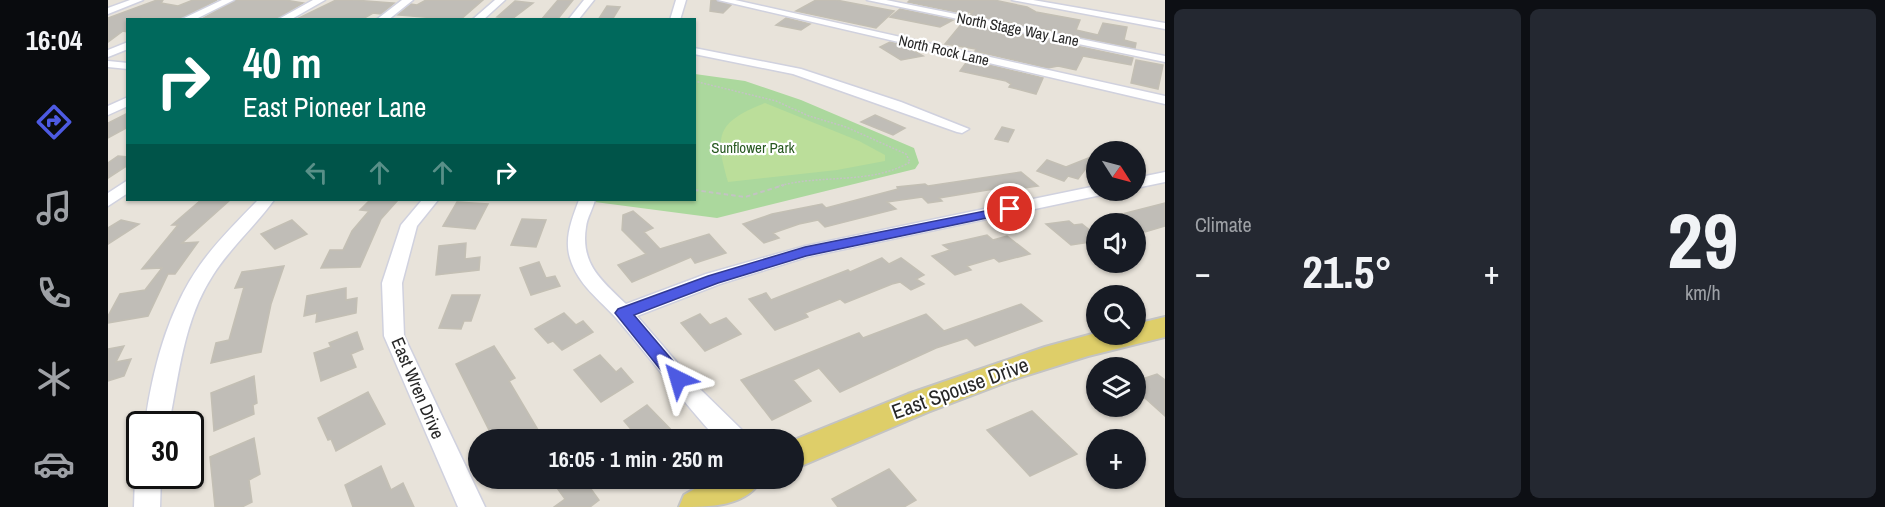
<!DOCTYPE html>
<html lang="en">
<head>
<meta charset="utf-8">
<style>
  :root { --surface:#171b24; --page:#242831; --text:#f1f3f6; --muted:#9ea1a6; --accent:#4d5ae2 }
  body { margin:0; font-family:"Archivo Narrow",sans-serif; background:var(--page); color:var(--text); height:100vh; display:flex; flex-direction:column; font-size:22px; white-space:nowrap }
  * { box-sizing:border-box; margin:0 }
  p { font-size:20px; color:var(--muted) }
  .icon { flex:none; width:33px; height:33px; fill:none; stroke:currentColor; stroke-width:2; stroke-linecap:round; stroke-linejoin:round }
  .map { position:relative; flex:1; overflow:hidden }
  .drawer { display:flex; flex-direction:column; gap:9px; padding:9px; background:#0d0f14; width:720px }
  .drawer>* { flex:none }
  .top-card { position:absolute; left:18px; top:18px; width:570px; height:183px; border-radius:0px; box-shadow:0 2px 4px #0004; background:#00695c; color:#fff; overflow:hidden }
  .needle { width:39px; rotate:126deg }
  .controls { position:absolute; left:978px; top:141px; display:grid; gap:12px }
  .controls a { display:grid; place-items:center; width:60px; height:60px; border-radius:50%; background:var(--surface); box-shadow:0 2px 4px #0004; font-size:30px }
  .speed { position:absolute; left:18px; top:411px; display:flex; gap:12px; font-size:30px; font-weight:700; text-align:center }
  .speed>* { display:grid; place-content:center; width:78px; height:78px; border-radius:50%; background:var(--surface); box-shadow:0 2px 4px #0004; line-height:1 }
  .speed .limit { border:3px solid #111; border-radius:9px; background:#fff; color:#111 }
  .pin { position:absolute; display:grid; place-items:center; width:51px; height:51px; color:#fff; margin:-26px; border:3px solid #fff; border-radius:50%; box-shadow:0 2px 6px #0007 }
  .me { position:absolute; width:66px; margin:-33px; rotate:320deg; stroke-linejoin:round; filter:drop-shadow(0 0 4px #0008) }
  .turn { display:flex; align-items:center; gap:21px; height:126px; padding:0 18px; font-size:27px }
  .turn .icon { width:78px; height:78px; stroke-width:2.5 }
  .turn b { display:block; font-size:42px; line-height:51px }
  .lanes { display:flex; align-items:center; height:57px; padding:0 18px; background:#0003; justify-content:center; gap:30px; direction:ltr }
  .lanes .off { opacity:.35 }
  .big { font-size:45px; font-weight:800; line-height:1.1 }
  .drawer .widget { flex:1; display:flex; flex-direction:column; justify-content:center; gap:9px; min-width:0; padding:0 21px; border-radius:9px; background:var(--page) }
  .drawer .dial { align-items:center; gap:0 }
  .dial b { font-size:78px; line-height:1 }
  .heat { display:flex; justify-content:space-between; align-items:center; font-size:33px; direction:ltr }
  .drawer .tiles { flex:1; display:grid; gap:9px; grid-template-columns:repeat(2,1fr) }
  .trip { position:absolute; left:360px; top:429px; width:336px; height:60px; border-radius:30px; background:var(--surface); box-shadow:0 2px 4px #0004; font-weight:800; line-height:60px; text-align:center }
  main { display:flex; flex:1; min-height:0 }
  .dock { display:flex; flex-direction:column; width:108px; justify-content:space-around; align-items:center; background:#090b0e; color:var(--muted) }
  .dock .icon { width:42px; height:42px }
  .dock .active { color:var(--accent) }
  .dock b { font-size:27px; color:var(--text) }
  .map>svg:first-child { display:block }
</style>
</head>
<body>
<main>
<nav class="dock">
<b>16:04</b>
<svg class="icon active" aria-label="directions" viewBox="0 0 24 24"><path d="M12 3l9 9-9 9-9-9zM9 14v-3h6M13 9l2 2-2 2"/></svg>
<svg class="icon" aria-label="music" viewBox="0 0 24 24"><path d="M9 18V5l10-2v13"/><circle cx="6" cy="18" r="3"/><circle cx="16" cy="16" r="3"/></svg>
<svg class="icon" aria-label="phone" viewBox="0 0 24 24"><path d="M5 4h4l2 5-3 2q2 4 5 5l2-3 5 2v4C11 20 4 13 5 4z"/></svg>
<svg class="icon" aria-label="climate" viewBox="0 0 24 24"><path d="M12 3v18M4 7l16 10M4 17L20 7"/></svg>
<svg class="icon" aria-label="car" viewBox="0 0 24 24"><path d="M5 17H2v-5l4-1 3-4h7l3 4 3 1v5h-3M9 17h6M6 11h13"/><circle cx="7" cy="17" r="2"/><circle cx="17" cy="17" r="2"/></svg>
</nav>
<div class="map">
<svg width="1057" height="507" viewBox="0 0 1057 507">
  <rect width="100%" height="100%" fill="#e8e3da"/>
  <!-- green -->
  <path fill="#abd89d" d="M587 74 637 81 693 100 806 148 811 163 807 169 609 218 487 202 489 200H586Z"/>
  <!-- pitch -->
  <path fill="#bbde9a" d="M657 103 751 141 777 155V161L729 170 620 182C606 134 609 122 657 103Z"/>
  <!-- building -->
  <path fill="#c0bdb7" stroke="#c3bfb4" stroke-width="1.5" d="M49 0H55L53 3 70 6 85 0H109L70 20 35 17 31 20H20V32L15 31 0 42V18Z
    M128 0H177L195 3 167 20H92Z
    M228 0H245L286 3 273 14 265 13 253 20H187Z
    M318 0H375L352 20 290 15 303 4 309 5Z
    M450 0H465L449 20H433Z
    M603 0H608L623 5 615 13 602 11Z
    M708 0H728L786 11 768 28 688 11Z
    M802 0H886L919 7 928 12 972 20 968 30 990 35 995 23 1019 27 1016 40 1028 43 1027 48 862 15 866 10 858 14 800 2Z
    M407 1 425 3 404 19 389 17Z
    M499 6 512 7 504 20H490Z
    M792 9 845 20 832 27 782 17Z
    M678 18 702 24 693 30 668 25Z
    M855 22 1025 58 1023 65 975 56 968 70 950 66 940 68 867 51 868 49 837 44Z
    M782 42 797 46 815 56 793 60 772 47Z
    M860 60 935 78 928 94 901 87 903 84 898 81 852 71Z
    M1028 60 1055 65 1050 89 1023 83Z
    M20 113V127L0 138V123Z
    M767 115 797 128 785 135 753 122Z
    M894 127 906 130 900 142 887 139Z
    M988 155 970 179 960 176 956 181 929 171 939 160 958 167Z
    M10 156 20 157V165L0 178V163Z
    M913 172 930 186 902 190 898 187 831 198 834 201 820 203 814 197 779 202 788 209 717 227 710 220 691 224 665 233 671 238 656 243 635 224 664 214 714 204 718 208 790 189 789 187 817 184 820 186Z
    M93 200H122L74 243 90 242 67 274H60L40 316 0 323V316L12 294 37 290 54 268 34 269 70 225H64Z
    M262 200H290L273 219 252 267 213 268 222 250H235L244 231 261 211 252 210Z
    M349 202 380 204 367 229 335 226Z
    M1057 203V226L1037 232 1010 215Z
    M525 211 545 228 536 232 552 249 601 234 618 253 587 263 583 257 524 282 510 265 538 254 514 230 515 215Z
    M414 219 438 220 428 247 403 245Z
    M13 220 31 224 0 244V228Z
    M184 220 199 234 167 249 153 234Z
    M961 221 966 225 974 224 988 235V241L963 245 938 224Z
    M879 235 885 240 899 236 922 254 891 262 886 258 859 266 863 270 847 275 824 256 842 250 835 245Z
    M358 243 357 259 372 257 371 270 328 275 331 246Z
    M774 258 781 264 793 258 816 275 808 279 816 284 803 290 792 282 784 284 737 303 732 299 697 313 700 317 667 330 641 299 658 293 663 300 740 270 742 272Z
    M431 262 438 278 447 276 452 286 423 295 412 268Z
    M176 266 163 304 153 352 103 363 108 343 121 340 136 287 127 288 134 272Z
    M238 288V300L249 298 248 313 208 322 209 313 196 316 199 296Z
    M344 295H372L363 321H356L353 329 331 328Z
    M913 304 934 321 867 346 859 338 828 348 732 392 711 368 685 380 703 401 664 420 633 380 751 333 755 338 818 314 836 331Z
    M456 313 468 325 475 321 485 332 454 350 445 341 440 343 427 329Z
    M592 314 602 325 618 318 633 334 597 351 573 323Z
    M249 332 255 349 243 354 248 367 213 381 206 353 223 347 221 343Z
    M16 346 8 362 23 359 16 376 0 381V349Z
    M386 346 407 378 401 381 436 440H386L348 364Z
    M492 355 508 372 513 368 525 382 493 402 466 370Z
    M1049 374 1057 380V416L1028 390V381Z
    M146 376 149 403 145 405 146 414 106 431 103 393Z
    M260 392 277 424 228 451 223 439 220 440 210 418Z
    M539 405 573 440H532L516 421Z
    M924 411 969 454 922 476 879 430Z
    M146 438 152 474 141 480 144 502 134 507H107L102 457Z
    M273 466 283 490 295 483 306 507H245L237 485Z
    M781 469 808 500 796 507H730L724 499Z
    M442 478H475L491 500 482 507H446L457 499Z"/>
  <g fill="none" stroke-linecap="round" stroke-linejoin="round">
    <!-- minor casing -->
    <g stroke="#d0d1de" stroke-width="3">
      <path id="minor" d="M22 0H35L0 14V8Z
        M114 0H126L86 20H72Z
        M205 0H217L182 20H169Z
        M294 0H305L280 20H268Z
        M387 0H397L375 20H364Z
        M476 0H486L470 20H460Z
        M568 0H578L572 20H562Z
        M610 0H627L1057 96V104Z
        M759 0H778L1057 56V62Z
        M904 0H925L1057 23V29Z
        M20 42V49L0 57V50Z
        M586 48 693 69 793 102 861 129 854 133 849 132 685 74 586 54Z
        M0 61 20 63V69L0 67Z
        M20 97V106L0 115V106Z
        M1057 172V182L1028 188V178Z
        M20 180V193L0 206V193Z
        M988 186V190H1001L993 195 699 257 612 284 529 316 592 389 636 432 639 440H610C574 401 543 359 509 319 491 299 470 285 462 258 456 238 464 219 471 200H487C485 208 479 218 478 227 472 264 494 281 518 304L598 274 697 246Z
        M150 200H166C147 226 122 248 105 275 76 319 71 374 61 424H37C44 371 60 310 92 265 109 241 130 221 150 200Z
        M314 200H330L309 226 294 283 296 336 377 507H350L276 336 274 283 293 225Z
        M31 467 32 476H53L52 507H26L27 476Z"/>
    </g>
    <!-- major casing -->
    <g stroke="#c3c3c3" stroke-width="4">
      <path id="major" d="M1057 317V337L980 356 904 380 820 412 686 469V440L800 394 937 347 988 333 1028 334V324Z
        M606 478H654C640 507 601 507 571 507L576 495Z"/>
    </g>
    <!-- path-far1 -->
    <path stroke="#c3c3c3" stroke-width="1.5" stroke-dasharray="2 1.5" stroke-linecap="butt" d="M586 81 668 101 701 116 738 127 798 154 802 162C763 185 713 174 671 186"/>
    <!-- path -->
    <path stroke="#c3c3c3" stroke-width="2" stroke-dasharray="4.5 3" stroke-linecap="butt" d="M586 190 637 197 676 185"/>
    <!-- minor -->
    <use href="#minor" fill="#fff" fill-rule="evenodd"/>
    <!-- major -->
    <use href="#major" fill="#dece69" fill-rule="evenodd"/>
  </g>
  <!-- route -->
  <path fill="#4d5ae2" stroke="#323a93" stroke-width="1.5" d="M902 206 908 209 907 212 698 256 610 283 526 315 576 374 579 379 576 384H564L507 313 510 309 600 276 697 247Z"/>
  <g text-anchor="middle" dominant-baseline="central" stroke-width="4.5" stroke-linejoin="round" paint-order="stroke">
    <!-- far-street labels -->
    <g font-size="15" fill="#272727" stroke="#fff">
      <text transform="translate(910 29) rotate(11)">North Stage Way Lane</text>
      <text transform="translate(836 50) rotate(13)">North Rock Lane</text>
    </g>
    <!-- far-park labels -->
    <g font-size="15" fill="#285921" stroke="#fff">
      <text x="645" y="147">Sunflower Park</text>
    </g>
    <!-- street labels -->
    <g font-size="18" fill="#272727" stroke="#fff">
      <text transform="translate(310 388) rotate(67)">East Wren Drive</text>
    </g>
    <!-- near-street labels -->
    <g font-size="21" fill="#272727" stroke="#fff">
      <text transform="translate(852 388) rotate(-20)">East Spouse Drive</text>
    </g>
  </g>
</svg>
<div class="controls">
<a><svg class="needle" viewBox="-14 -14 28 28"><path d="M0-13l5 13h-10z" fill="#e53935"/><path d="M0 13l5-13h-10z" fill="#9ea1a6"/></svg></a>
<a><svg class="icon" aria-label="sound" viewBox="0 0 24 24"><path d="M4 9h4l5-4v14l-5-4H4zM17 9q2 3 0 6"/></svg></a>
<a><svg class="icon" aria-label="search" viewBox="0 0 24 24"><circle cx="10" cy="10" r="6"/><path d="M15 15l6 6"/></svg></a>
<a><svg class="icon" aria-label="layers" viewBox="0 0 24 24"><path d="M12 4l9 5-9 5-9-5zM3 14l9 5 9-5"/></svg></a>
<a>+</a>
</div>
<div class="speed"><div class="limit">30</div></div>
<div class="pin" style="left:902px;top:209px;background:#d93025"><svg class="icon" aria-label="arrive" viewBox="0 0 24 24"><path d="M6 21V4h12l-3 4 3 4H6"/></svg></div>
<svg class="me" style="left:570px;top:379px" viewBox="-20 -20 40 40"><path d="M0-17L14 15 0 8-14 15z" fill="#4d5ae2" stroke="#fff" stroke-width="4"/></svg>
<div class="trip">16:05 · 1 min · 250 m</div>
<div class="top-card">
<div class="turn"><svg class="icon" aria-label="right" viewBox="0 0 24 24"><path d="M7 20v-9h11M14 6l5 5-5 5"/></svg><div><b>40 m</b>East Pioneer Lane</div></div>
<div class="lanes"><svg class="icon off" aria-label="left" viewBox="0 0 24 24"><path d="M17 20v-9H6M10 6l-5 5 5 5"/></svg><svg class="icon off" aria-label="ahead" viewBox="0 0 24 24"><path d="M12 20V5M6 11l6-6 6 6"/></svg><svg class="icon off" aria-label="ahead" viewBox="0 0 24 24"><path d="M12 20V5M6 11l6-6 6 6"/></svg><svg class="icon" aria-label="right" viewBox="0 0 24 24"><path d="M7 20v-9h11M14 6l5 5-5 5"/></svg></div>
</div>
</div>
<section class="drawer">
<div class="tiles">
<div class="widget"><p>Climate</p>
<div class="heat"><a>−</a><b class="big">21.5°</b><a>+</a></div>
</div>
<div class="widget dial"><b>29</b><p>km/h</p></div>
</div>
</section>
</main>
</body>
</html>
